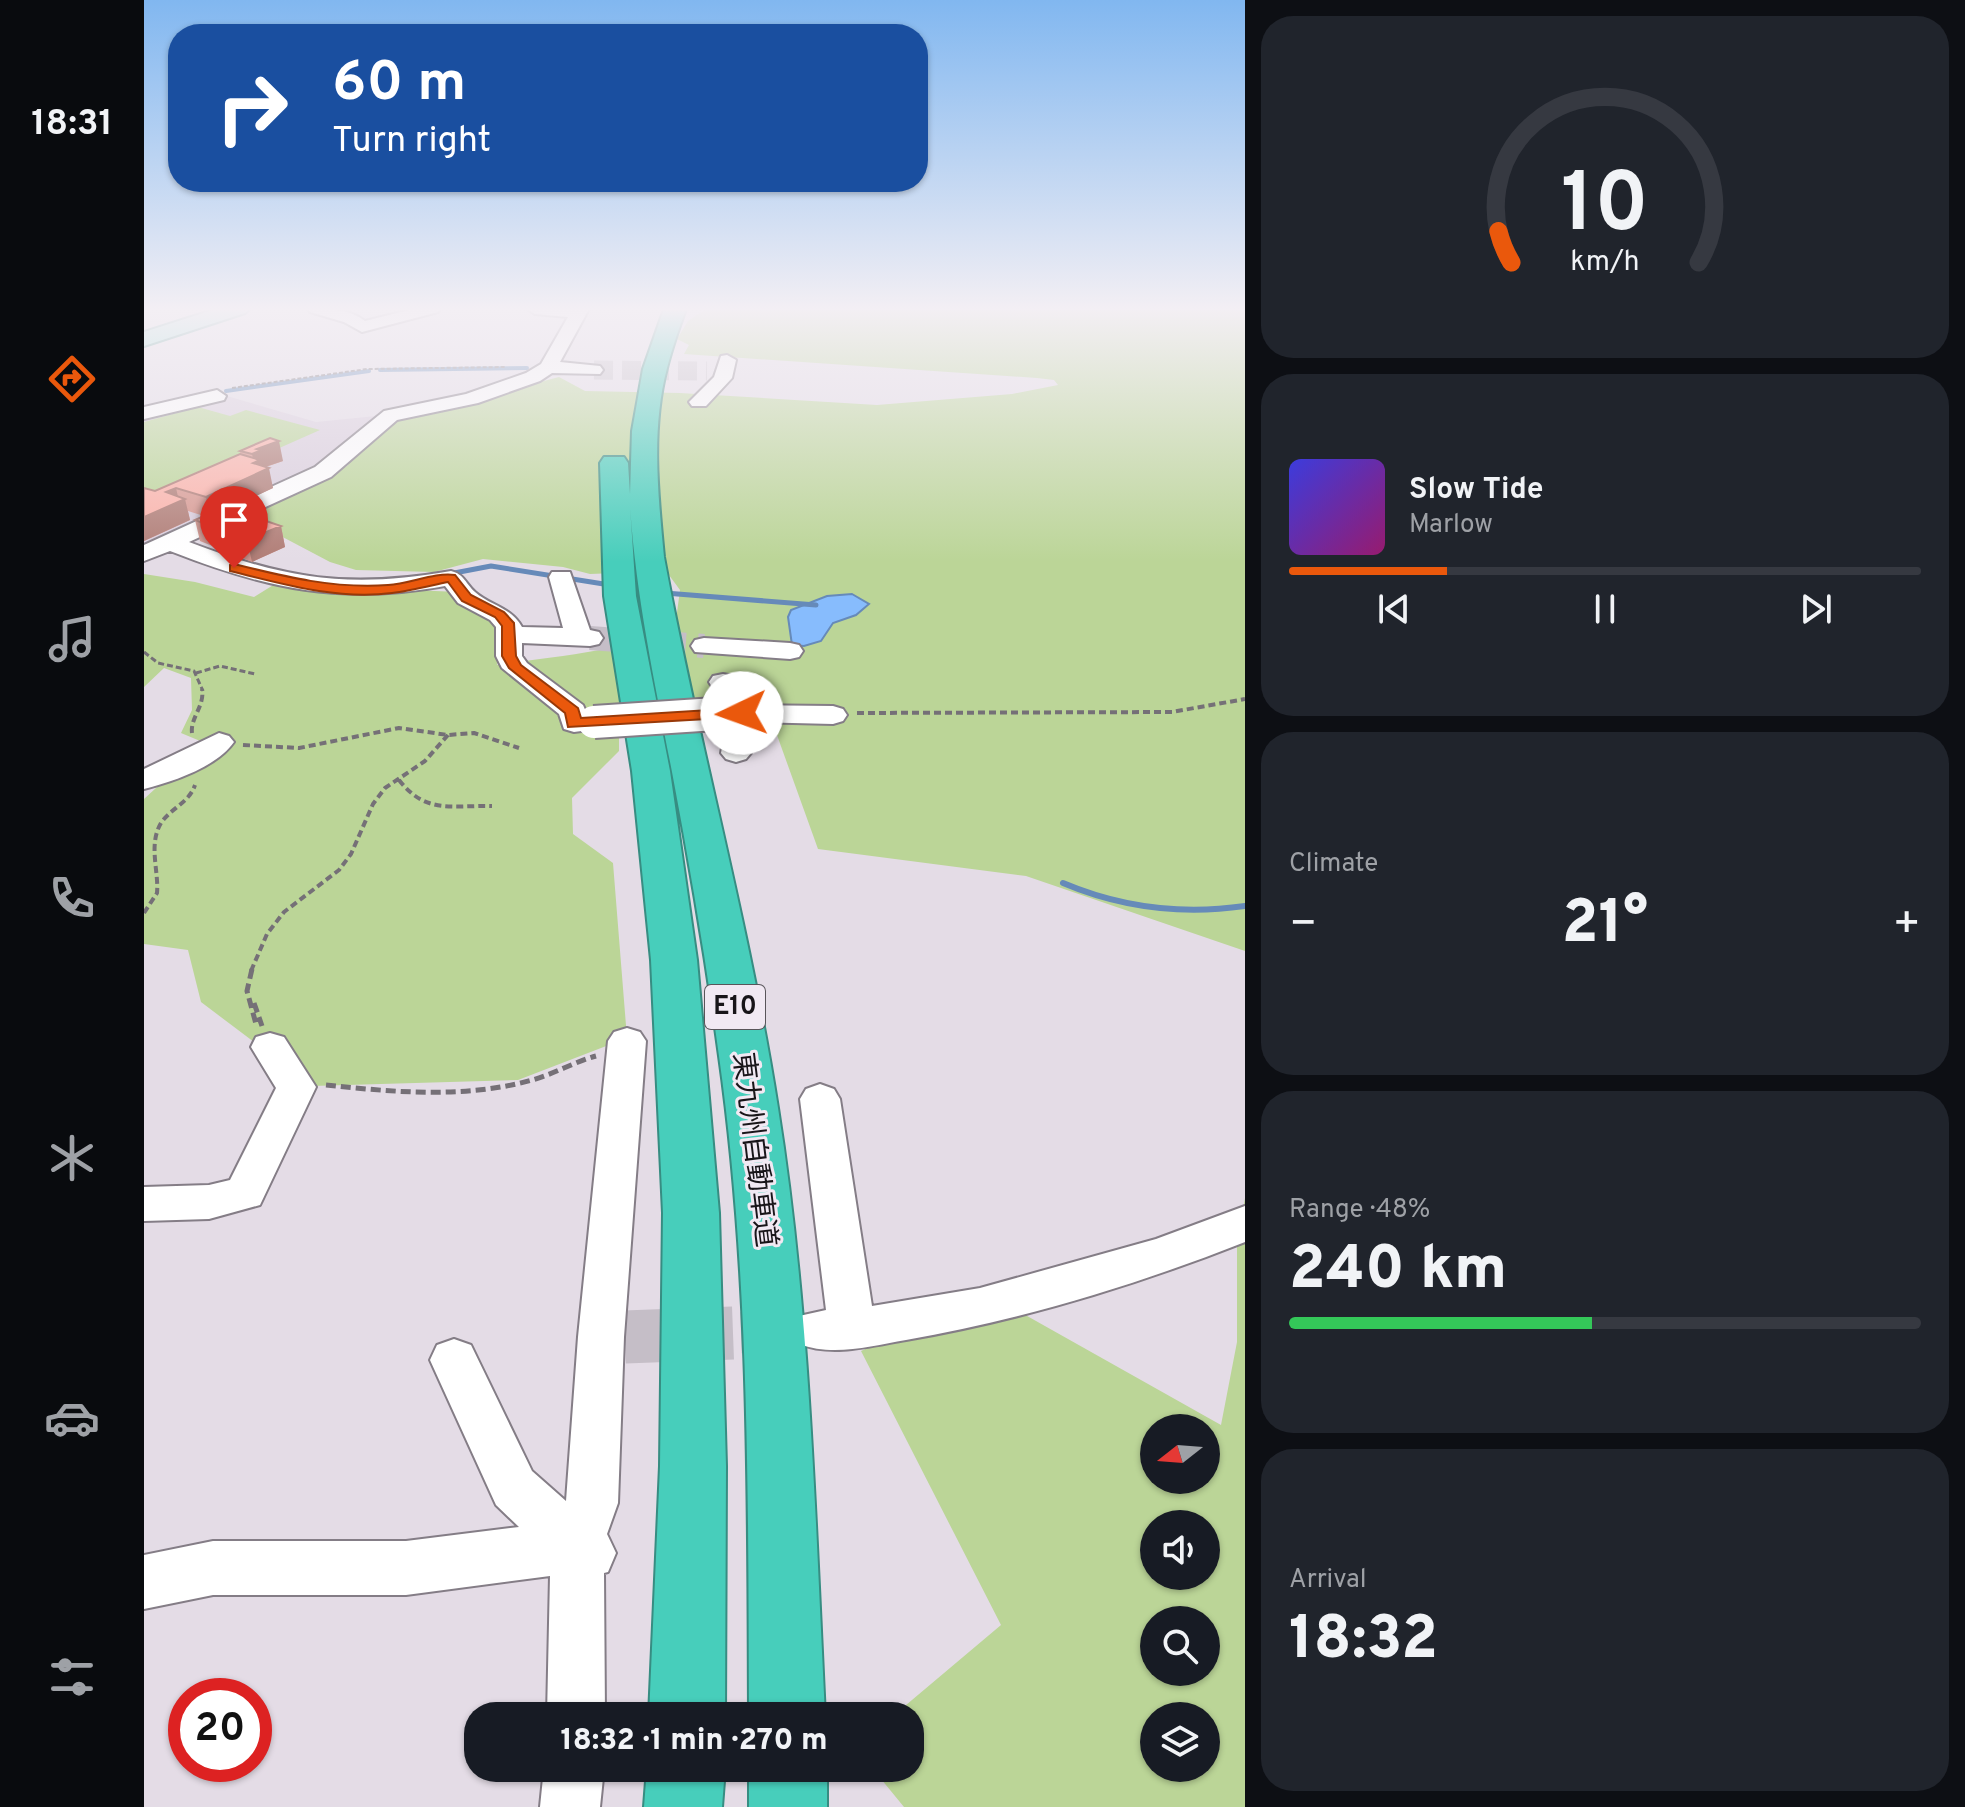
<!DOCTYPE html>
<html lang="en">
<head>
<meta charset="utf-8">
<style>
  :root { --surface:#171b24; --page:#20242c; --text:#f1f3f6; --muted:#9ea1a6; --line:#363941; --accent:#ea580c }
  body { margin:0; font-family:Overpass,"Noto Sans JP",sans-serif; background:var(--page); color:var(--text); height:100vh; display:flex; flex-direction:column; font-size:30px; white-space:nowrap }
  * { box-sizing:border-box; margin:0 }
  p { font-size:26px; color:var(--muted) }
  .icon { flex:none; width:44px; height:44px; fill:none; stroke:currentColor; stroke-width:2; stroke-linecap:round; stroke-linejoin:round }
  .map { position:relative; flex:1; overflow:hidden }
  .side { display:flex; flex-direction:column; gap:16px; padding:16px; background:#0d0f14; width:720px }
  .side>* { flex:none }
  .banner { position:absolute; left:24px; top:24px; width:760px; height:168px; border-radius:32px; box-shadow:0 2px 6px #0004; background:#1a4fa0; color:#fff; overflow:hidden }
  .needle { width:52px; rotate:253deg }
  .controls { position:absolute; left:996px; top:1414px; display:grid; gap:16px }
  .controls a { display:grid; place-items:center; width:80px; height:80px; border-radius:50%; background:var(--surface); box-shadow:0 2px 6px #0004; font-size:40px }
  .speed { position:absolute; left:24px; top:1678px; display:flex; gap:16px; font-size:40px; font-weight:700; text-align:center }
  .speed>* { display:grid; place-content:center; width:104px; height:104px; border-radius:50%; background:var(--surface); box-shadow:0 2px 6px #0004; line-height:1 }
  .speed .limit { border:12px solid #d22; background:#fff; color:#111 }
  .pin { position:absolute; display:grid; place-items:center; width:68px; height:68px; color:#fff; margin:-82px -34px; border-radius:50% 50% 50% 0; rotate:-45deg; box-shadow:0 0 8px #0007 }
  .pin .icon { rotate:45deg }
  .me { position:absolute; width:88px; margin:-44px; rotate:267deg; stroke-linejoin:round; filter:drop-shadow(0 0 6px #0008) }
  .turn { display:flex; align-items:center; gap:28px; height:168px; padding:0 32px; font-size:36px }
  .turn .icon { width:104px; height:104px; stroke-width:2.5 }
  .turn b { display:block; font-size:56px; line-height:68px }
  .big { font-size:60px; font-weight:800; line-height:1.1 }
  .side .card { flex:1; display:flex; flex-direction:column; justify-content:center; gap:12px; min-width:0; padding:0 28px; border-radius:32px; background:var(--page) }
  .side .dial { align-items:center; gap:0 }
  .dial svg { height:208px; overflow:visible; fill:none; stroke:var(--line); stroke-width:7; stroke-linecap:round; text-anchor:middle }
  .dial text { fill:var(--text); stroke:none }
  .song { display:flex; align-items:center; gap:24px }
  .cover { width:96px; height:96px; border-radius:12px; background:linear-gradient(135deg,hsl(240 70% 55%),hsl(320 70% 35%)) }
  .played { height:8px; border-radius:4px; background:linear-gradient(90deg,var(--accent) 25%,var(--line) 25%) }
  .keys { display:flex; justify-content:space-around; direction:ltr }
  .heat { display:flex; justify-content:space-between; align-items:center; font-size:44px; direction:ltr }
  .charge { height:12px; border-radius:6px; background:linear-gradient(90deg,#34c759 48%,var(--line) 0) }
  .trip { position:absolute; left:320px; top:1702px; width:460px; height:80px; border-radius:32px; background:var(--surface); box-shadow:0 2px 6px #0004; font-weight:800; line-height:80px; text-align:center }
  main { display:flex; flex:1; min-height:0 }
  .tab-bar { display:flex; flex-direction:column; width:144px; justify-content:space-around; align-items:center; background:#090b0e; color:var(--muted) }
  .tab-bar .icon { width:56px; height:56px }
  .tab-bar .on { color:var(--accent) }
  .tab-bar b { font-size:36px; color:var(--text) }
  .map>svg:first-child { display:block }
</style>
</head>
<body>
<main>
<nav class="tab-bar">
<b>18:31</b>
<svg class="icon on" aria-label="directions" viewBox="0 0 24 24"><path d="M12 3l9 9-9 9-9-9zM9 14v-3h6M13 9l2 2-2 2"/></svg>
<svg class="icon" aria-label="music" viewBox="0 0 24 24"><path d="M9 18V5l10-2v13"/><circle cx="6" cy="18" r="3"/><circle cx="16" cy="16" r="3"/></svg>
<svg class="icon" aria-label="phone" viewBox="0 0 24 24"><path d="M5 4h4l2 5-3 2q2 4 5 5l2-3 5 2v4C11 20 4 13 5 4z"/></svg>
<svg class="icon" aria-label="climate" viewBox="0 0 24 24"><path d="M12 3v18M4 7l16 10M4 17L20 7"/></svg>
<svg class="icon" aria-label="car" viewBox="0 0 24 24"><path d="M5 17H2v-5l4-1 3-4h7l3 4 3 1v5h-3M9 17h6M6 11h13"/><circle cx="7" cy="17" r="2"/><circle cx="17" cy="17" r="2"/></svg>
<svg class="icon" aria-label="filters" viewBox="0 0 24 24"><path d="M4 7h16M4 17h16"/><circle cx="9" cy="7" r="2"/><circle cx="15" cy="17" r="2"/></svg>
</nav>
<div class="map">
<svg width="1101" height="1807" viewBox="0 0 1101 1807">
  <rect width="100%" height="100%" fill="#e4dce6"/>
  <!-- built -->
  <path fill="#dacedd" d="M83 396 172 422 242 415 193 464 0 551V418Z"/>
  <!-- green -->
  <path fill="#bbd597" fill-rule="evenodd" d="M562 309H1101V951L882 876 674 849 629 724 558 719 475 736V751L428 798 429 834 469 863 483 1038 374 1080 168 1086 57 1002 44 950 0 944V799L61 743 37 733 48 710 47 678 20 668 0 687V574L51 582 110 597 131 584 314 592 362 633 353 665C405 656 493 653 532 620L536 590 522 571 446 574 419 567 339 559 290 572 212 570 186 562 114 524 120 521 110 508 203 466 238 424 415 377 441 391 536 393 733 405 868 394 914 385 910 380 893 378 540 354 545 345 533 339 544 321Z
    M54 407 86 416 102 410 176 430 16 501 0 496V422Z
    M1101 1198V1807H760L728 1768H766V1716H749L857 1625 717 1351 844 1294 1077 1425 1093 1342V1247ZM1010 1428H1062V1480H1010ZM1010 1524H1062V1576H1010ZM1010 1620H1062V1672H1010ZM1010 1716H1062V1768H1010Z"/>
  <!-- water -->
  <path fill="#87bcfd" stroke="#668ab9" stroke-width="2" d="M708 594 725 604 712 615 689 623 677 641 660 646 648 645 644 617 647 610 683 596Z"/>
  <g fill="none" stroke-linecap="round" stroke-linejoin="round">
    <!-- stream-far2 -->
    <path stroke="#668ab9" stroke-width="4" d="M236 370 383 368
      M82 391 225 371"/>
    <!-- stream-far1 -->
    <path stroke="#668ab9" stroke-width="5" d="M305 574 347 566 466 585
      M521 593 672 605"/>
    <!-- stream -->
    <path stroke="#668ab9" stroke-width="6" d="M919 883C978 908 1038 915 1101 906"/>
    <!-- minor-tunnel-far3 -->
    <path stroke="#c5bec7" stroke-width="19" stroke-dasharray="19 9" stroke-linecap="butt" d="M450 370 563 371"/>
    <!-- minor-tunnel-far2 -->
    <path stroke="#c5bec7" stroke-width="24" stroke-dasharray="24 12" stroke-linecap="butt" d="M446 638 560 646"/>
    <!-- minor-tunnel-far1 -->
    <path stroke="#c5bec7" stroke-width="41" stroke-dasharray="41 21" stroke-linecap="butt" d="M535 1335 644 1331"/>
    <!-- minor-tunnel -->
    <path stroke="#c5bec7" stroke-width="53" stroke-dasharray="53 27" stroke-linecap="butt" d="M481 1337 589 1333"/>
    <!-- minor casing -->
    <g stroke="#847d86" stroke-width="4">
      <path id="minor" d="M164 309C185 309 204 308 221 321L269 309H296L294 312 218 332 200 322 166 312Z
        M383 309H445L416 362 456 366 459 370 456 374 408 373 396 381 334 403 253 420 187 477 45 542C141 579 205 589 307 571 320 574 322 584 331 592 347 606 367 607 378 627L419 628 405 577 408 572H426L446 630 455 632 459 638 455 644 446 646 378 643V656L383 663 439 705 443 714 460 716 464 722 460 728 430 732 420 729 415 714 358 668 352 656V627L346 620 314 603 301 586C196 605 123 589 26 551L0 561V545L171 467 240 411 322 394 382 373 397 364 424 317 391 314Z
        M583 355 592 360 588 378 562 406H548L545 402 570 377 577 356Z
        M73 390 82 396 80 400 0 419V407Z
        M560 638 646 643 655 645 659 651 655 657 646 659 551 652 547 646 551 640Z
        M579 674 589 676 607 705 689 706 699 709 703 715 699 721 689 724 611 722 607 753 602 759 592 762 582 759 577 753 583 720 573 713 580 706 565 682 569 676Z
        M75 733 85 736 90 742C73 767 28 782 0 789V769Z
        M483 1028 496 1032 502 1041 480 1337 474 1503 463 1534 472 1553 464 1572 460 1573 461 1716H403L406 1576 262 1595H69L0 1609V1555L69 1541H262L375 1527 352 1505 286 1360 293 1345 310 1339 327 1345 388 1471 422 1501 434 1337 464 1041 470 1032Z
        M126 1033 140 1037 172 1087 116 1205 65 1219 0 1221V1187L65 1185 86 1180 132 1088 107 1047 112 1037Z
        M676 1084 690 1089 696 1099 728 1306 836 1288 1012 1239 1101 1206V1242C992 1285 878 1320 762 1340 727 1346 689 1357 655 1344L648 1330 655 1316 682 1310 656 1099 662 1089Z
        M400 1768H460L456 1807H396Z"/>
    </g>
    <!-- major casing -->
    <g stroke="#378d82" stroke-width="4">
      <path id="major" d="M72 309H105L101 313 0 346V332Z"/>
    </g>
    <!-- highway casing -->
    <g stroke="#378d82" stroke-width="4">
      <path id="highway" d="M520 309H542C535 328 528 348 523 368 507 429 514 495 520 557 554 742 605 922 634 1108 666 1309 671 1513 681 1716H605C604 1496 606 1275 575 1056 562 961 546 866 528 772 511 684 492 597 486 506L492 596 526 771 553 960 575 1213 582 1466 581 1716H505L516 1466 519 1213 507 960 488 771 460 596 456 463 460 457H480L484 463 486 494 488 431 499 369Z
        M503 1768H581L578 1807H500Z
        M605 1768H683V1807H605Z"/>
    </g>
    <!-- path-far3 -->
    <path stroke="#757077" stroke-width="2" stroke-dasharray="4 2" stroke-linecap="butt" d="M88 388 223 369 362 367"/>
    <!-- path-far2 -->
    <path stroke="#757077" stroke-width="3" stroke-dasharray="6 3" stroke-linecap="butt" d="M0 652 14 663 50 671 59 691
      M52 673 76 666 111 674"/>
    <!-- path-far1 -->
    <path stroke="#757077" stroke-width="4" stroke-dasharray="7 4" stroke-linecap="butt" d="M713 713 1028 712 1101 699
      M48 733C46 718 61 706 58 689
      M99 745 155 748 255 728 304 735 330 733 375 748
      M255 780C282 815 309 805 348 806
      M0 913 13 893C15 871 4 845 17 823 27 808 45 803 51 785
      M107 971 123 934 140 912 195 870 207 854 229 804 241 788 281 761 304 735"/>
    <!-- path -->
    <path stroke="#757077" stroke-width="5" stroke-dasharray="10 5" stroke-linecap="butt" d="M108 969 103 991 112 1024
      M110 1003 118 1026
      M182 1085C249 1092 321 1099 388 1080 410 1074 430 1062 452 1056"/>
    <!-- minor -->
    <use href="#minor" fill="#fff" fill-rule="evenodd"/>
    <!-- major -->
    <use href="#major" fill="#91e2d6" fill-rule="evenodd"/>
    <!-- highway -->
    <use href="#highway" fill="#47cebb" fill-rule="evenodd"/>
    <!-- minor-bridge casing -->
    <g stroke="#847d86" stroke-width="36" stroke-linecap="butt">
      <path id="minor-bridge" d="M450 722 587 713"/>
    </g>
    <!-- minor-bridge -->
    <use href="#minor-bridge" stroke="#fff" stroke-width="32"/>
  </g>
  <!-- wall -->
  <path fill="#d89991" d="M96 451 139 461 122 467 129 488 86 508 137 526 141 547 108 562 56 541 51 520 60 516 44 511 46 520 0 541V488L11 491 96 454Z"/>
  <!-- shaded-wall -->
  <path fill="#b07d76" d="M135 441 139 461 121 467 125 468 129 488 66 518 62 497 110 463 108 454 113 449Z
    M32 488 35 501 41 499 46 520 0 541V517L22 492Z
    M137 526 141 547 108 562 103 540Z"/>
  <!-- building -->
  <path fill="#fbb2a9" stroke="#b07d76" stroke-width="2" d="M126 438 135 441 113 449 118 450 108 454 96 451Z
    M96 454 116 460 109 463 125 468 62 497 32 488 22 492 41 499 0 517V488L11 491Z
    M81 507 137 526 103 540 51 520Z"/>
  <!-- sky -->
  <linearGradient id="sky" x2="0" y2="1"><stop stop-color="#81b7f0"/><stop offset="0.55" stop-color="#f3eff4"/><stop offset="1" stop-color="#f3eff4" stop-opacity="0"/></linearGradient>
  <rect width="1101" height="562" fill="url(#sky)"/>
  <!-- route -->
  <path fill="#ea580c" stroke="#983908" stroke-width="2" d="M90 564C142 577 191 589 244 585 266 584 290 572 311 575L327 595 360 612 370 623 372 656 377 665 434 708 437 718 598 708 606 713 598 717 424 727 421 713 365 668 358 656V626L351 617 318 601 304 582C285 586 266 591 248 593 192 600 139 584 86 571V565Z"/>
  <g text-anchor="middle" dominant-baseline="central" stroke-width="6" stroke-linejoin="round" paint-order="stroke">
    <!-- shield labels -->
    <rect fill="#f1e9f3" stroke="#59555a" stroke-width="2" x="561" y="985" width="60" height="44" rx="6"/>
    <g font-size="26" font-weight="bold" fill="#181519">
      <text x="591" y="1007">E10</text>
    </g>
    <!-- street labels -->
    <g font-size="28" fill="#181519" stroke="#f1e9f3">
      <text transform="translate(609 1150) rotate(83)">東九州自動車道</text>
    </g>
  </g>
</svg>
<div class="controls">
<a><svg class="needle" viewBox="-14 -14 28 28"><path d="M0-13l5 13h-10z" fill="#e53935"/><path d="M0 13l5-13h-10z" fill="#9ea1a6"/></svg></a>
<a><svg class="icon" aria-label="sound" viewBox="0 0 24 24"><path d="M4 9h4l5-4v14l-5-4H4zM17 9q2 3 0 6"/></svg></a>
<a><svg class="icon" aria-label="search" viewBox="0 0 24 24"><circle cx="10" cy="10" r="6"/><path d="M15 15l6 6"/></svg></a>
<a><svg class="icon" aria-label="layers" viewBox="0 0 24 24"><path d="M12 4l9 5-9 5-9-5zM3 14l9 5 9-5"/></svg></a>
</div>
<div class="speed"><div class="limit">20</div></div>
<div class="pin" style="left:90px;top:568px;background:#d93025"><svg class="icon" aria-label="arrive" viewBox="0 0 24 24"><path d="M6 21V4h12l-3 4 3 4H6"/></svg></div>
<svg class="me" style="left:598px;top:713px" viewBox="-20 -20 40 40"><circle r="19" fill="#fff"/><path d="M0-13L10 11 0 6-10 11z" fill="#ea580c"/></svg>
<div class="trip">18:32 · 1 min · 270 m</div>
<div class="banner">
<div class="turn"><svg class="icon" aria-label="right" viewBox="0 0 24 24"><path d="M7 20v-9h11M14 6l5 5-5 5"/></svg><div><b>60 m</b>Turn right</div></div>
</div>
</div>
<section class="side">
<div class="card dial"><svg viewBox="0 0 100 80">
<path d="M14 69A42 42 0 1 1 86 69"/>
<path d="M14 69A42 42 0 0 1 9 57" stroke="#ea580c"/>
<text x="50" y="56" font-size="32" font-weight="700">10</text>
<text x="50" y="72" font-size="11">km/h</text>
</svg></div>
<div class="card">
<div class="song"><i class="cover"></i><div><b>Slow Tide</b><p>Marlow</p></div></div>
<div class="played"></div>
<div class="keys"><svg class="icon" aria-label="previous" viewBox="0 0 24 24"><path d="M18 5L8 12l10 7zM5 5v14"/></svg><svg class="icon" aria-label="pause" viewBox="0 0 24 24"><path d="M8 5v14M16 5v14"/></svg><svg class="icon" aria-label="next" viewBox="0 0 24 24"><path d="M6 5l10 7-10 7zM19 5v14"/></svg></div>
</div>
<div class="card"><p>Climate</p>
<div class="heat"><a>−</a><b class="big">21°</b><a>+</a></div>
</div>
<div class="card"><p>Range · 48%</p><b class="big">240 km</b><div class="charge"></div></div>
<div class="card"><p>Arrival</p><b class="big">18:32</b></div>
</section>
</main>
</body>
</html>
